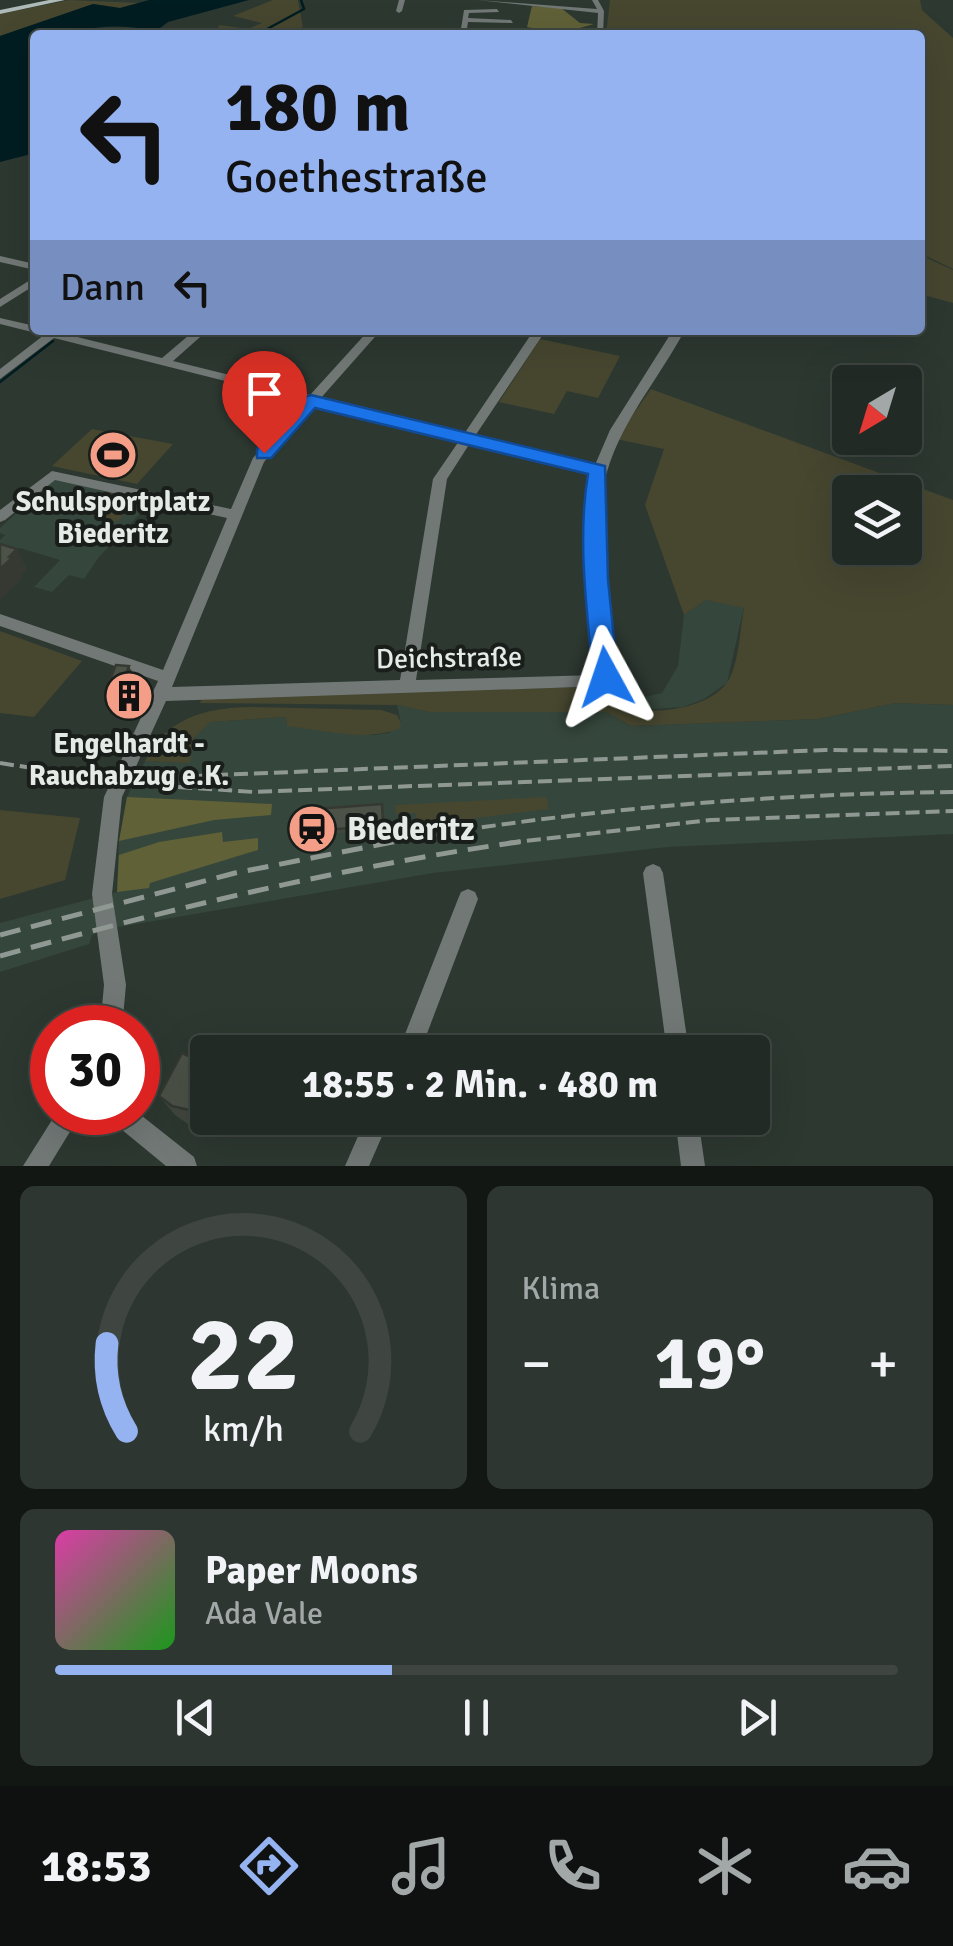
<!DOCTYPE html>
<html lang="de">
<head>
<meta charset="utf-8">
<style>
  :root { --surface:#222a25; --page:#2e3632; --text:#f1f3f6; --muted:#a2a7a7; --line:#3f4642; --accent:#95b2f1 }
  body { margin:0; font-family:Signika,sans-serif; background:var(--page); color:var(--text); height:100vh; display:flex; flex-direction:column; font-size:38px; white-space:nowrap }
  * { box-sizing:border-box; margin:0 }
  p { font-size:32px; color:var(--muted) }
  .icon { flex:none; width:55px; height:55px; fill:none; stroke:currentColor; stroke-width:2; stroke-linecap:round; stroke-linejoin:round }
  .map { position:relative; height:1166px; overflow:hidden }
  .sheet { display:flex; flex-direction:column; gap:20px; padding:20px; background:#131714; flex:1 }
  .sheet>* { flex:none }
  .top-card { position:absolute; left:30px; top:30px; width:895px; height:305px; border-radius:10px; box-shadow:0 10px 40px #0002,0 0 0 2px var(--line); background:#95b2f1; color:#111; overflow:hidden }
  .needle { width:65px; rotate:218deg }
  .controls { position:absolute; left:832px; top:365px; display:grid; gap:20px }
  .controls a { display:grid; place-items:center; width:90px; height:90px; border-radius:10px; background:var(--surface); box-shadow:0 10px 40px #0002,0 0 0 2px var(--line); font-size:50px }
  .speed { position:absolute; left:30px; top:1005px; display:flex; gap:20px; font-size:50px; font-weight:700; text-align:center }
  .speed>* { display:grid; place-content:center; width:130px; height:130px; border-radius:50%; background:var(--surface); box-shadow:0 10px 40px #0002,0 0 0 2px var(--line); line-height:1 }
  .speed .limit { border:15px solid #d22; background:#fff; color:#111 }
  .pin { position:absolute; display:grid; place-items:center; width:85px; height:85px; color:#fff; margin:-102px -42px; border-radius:50% 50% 50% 0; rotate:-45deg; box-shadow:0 0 10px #0007 }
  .pin .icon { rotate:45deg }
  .me { position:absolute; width:110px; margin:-55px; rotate:355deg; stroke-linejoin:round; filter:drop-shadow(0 0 8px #0008) }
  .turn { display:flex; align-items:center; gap:35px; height:210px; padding:0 30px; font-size:45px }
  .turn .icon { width:130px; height:130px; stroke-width:2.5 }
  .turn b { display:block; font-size:70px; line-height:85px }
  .then { display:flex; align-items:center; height:95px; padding:0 30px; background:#0003; gap:20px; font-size:38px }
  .big { font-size:75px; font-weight:700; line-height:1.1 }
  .sheet .card { flex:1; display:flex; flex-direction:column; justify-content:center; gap:15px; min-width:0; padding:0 35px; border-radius:15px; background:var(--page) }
  .sheet .dial { align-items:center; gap:0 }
  .dial svg { height:260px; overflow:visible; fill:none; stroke:var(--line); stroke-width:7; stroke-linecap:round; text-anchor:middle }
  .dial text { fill:var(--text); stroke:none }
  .song { display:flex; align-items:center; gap:30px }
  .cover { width:120px; height:120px; border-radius:15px; background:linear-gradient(135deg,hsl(320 70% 55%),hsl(120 70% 35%)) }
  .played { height:10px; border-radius:5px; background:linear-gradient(90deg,var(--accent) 40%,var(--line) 40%) }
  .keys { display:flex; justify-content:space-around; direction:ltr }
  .heat { display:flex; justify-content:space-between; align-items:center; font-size:55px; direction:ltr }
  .sheet .tiles { flex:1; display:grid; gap:20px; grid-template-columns:1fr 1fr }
  .card:last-child { grid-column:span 2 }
  .trip { position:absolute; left:190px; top:1035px; width:580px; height:100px; border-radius:10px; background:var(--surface); box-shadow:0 10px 40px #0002,0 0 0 2px var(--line); font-weight:700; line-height:100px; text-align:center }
  .tabs { display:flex; height:160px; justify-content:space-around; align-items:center; background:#0e110f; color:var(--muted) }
  .tabs .icon { width:70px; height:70px }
  .tabs .current { color:var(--accent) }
  .tabs b { font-size:45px; color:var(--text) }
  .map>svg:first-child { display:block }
</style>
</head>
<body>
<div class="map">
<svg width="953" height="1166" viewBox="0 0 953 1166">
  <rect width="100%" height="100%" fill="#2d3831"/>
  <!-- built -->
  <path fill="#35463c" d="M54 479 152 501 98 558 84 579 69 575 52 592 34 587 60 560 20 548 12 555 0 552V540L5 535 0 533V528Z
    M706 600 744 607 727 683 704 699 683 707 639 710 605 697 610 691 639 698 662 693 678 666 684 615Z
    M895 703 953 705V834L667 847 433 873 119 927 92 935 89 944 0 972V923L117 892 119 841 127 797 145 761 189 762 193 739 209 722 286 717 287 725 374 735 389 733 401 723 397 705 430 712H606L631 726 819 719Z"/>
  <!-- green -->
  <path fill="#474730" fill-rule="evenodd" d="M69 0 140 3 120 8 93 4 0 36V14Z
    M273 0H298L303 27 284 35H216L219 25 248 29 262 23 233 16Z
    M610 0H920L922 10 953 38V269L920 253V35H606Z
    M920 255 953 270V303L920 294Z
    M540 339 620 356 598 398 567 391 554 414 499 402Z
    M651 389 953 500V705L895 703 819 719 631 726 606 712H430L397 705 200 703 202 699 222 696 588 687C601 695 614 705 630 708 658 715 707 708 726 684 739 667 740 629 744 608L706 600 684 615 645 505 664 449 616 439ZM850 492H905V548H850Z
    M92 429 173 444 137 484 52 466Z
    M107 491 138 499 117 522 85 514Z
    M0 631 82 661 34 717 0 713Z
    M250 707 381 710 397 715 401 723 399 729C363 742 324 730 287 726L286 717 210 722 193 739 190 763 145 761C167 718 204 708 250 707Z
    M547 797 548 809 397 828V821L416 819V813L396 814 395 805Z
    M0 810 80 818 65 880 0 899Z"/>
  <!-- forest -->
  <path fill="#616138" d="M532 6 561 8 580 23 594 24 562 33 532 35V28L527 27Z
    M127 797 272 804 271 815 214 820 119 841Z
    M222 832 223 842 258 838V850L150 883 149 888 117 892 119 855 159 842Z"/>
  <!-- water -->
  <path fill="#001d21" d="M149 0H249L168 22 151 35H142L147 30C103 20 77 35 35 35V153L0 162V36L93 4 120 8Z"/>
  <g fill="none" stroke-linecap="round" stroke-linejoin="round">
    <!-- stream -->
    <path stroke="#001d21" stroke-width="2.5" d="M256 35 304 9 301 0
      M0 382 53 341"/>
    <!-- minor -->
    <path fill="#717876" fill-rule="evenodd" d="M399 0H405L402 11 399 13 396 11Z
      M477 0 597 9 592 0H598L604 11 603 35H597L598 13Z
      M497 9 499 12 469 13 468 18 511 20 513 23 468 22 466 35H460L464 10Z
      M0 256 35 264V270L0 262Z
      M35 277V285L0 307V299Z
      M0 318 35 326V330H49L162 358 195 330H208L173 361 310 395 369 330H381L320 399 464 434 534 330H546L475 436 595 465 610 430 673 330H685C653 389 612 430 601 498L613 677 608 686 166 701 122 797 112 894 126 985 122 1028H100L104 985 92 894 104 797 158 681 0 626V614L163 670 227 518 55 480 5 520 0 522V510L52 471 231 509 253 458 305 401 54 338 0 379V369L44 335 0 324ZM314 405 459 441 433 479 400 680 172 687 264 462ZM470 443 592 473 587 498 597 675 416 680 447 479Z
      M653 864 660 867 663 873 689 1052H667L643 873 646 867Z
      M468 889 475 892 478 899 420 1052H398L458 899 461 892Z
      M57 1112H82L49 1166H23Z
      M107 1112H137L194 1157 197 1166H166L110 1120Z
      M366 1118H390L369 1166H345Z
      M675 1118H698L705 1166H681Z"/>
    <!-- major -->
    <path fill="#adbab7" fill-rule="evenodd" d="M49 0H65L0 14V10Z"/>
    <!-- rail-far1 -->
    <path stroke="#909893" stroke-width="4" stroke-dasharray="14 6" stroke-linecap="butt" d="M0 763 134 784 254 792 953 766
      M194 776 826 750 953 751
      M383 843C573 810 761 794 953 792
      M507 843 711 820 953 811"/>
    <!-- rail -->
    <path stroke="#909893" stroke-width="5" stroke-dasharray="21 11" stroke-linecap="butt" d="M0 935 235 873 398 841
      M0 956C173 908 347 866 525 841"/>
  </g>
  <!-- wall -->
  <path fill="#41473e" d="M129 666 139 691 134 703 118 702 109 682Z
    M382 804 384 829 316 836 315 831Z
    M159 1096 209 1118 204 1128 188 1124 175 1115Z"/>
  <!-- shaded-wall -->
  <path fill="#353932" d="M17 549 27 569 21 575 22 578 0 600V569Z
    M129 666 139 691 134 703 125 684Z
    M208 1075V1118H209L204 1128 189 1110Z"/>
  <!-- building -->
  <path fill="#4c5248" stroke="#353932" stroke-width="2.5" d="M0 544 17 549 9 557 12 558 0 569Z
    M116 665 129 666 127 671H130L125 684 109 682Z
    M382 804 383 825 315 831 316 809Z
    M182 1053 204 1063 208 1057V1075L189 1110 172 1106 159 1096Z"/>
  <!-- route -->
  <path fill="#1a73e8" stroke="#114b97" stroke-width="2.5" d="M311 395 605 466 608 580 618 677 614 684H597L593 677C587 610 577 540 588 474L315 408 271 458H257V449L304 397Z"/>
  <!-- icons -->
  <defs>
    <g id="stadium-disc" transform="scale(2.5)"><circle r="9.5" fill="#f49e88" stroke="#191e1b"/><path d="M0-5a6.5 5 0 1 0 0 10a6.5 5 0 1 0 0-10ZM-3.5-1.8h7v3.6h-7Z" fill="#111"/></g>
    <g id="building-disc" transform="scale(2.5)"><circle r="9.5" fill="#f49e88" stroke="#191e1b"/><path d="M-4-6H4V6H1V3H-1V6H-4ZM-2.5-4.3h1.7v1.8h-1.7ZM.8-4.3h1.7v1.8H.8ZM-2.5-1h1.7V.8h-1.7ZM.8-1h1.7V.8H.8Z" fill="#111"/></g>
    <g id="station-disc" transform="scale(2.5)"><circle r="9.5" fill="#f49e88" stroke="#191e1b"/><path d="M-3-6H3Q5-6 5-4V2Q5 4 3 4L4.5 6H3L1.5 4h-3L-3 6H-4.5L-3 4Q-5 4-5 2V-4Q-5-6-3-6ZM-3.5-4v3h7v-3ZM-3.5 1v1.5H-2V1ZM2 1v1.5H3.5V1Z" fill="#111"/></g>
  </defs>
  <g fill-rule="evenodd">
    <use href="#stadium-disc" x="113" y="455"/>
    <use href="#building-disc" x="129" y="696"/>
    <use href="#station-disc" x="312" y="829"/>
  </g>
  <g text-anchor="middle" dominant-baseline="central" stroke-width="8" stroke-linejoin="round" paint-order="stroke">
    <!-- poi labels -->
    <g font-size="28" font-weight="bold" fill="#e4ebe7" stroke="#191e1b">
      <text x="113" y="502">Schulsportplatz<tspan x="113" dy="32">Biederitz</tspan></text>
      <text x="129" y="744">Engelhardt -<tspan x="129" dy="32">Rauchabzug e.K.</tspan></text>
    </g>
    <!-- street labels -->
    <g font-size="28" fill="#e4ebe7" stroke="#191e1b">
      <text transform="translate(449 658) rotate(-1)">Deichstraße</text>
    </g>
    <!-- near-poi labels -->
    <g font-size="32" font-weight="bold" fill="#e4ebe7" stroke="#191e1b" text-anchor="start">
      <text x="347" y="829">Biederitz</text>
    </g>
  </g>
</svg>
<div class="controls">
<a><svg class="needle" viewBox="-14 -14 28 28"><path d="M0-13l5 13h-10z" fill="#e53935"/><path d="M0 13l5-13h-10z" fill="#a2a7a7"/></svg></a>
<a><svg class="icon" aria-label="layers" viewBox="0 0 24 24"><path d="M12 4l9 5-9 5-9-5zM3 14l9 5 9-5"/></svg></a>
</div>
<div class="speed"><div class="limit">30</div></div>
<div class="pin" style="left:264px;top:453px;background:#d93025"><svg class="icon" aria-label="arrive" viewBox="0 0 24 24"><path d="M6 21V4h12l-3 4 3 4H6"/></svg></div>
<svg class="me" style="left:606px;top:677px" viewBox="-20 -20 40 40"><path d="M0-17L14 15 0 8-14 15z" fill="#1a73e8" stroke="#fff" stroke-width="4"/></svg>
<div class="trip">18:55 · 2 Min. · 480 m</div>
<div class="top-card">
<div class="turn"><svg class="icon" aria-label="left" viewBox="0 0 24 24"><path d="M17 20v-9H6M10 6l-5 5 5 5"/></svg><div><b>180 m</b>Goethestraße</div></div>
<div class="then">Dann<svg class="icon" aria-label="left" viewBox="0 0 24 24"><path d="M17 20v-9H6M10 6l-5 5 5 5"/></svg></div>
</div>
</div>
<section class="sheet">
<div class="tiles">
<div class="card dial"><svg viewBox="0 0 100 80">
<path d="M14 69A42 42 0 1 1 86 69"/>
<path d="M14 69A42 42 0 0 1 8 42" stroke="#95b2f1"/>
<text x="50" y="56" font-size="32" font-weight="700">22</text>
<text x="50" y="72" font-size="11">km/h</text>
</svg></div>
<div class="card"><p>Klima</p>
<div class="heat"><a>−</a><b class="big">19°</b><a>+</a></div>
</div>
<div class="card">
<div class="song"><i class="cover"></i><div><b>Paper Moons</b><p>Ada Vale</p></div></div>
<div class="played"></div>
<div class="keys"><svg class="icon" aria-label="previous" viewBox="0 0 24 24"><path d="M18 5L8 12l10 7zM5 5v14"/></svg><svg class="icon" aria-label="pause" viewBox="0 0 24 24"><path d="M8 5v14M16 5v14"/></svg><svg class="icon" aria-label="next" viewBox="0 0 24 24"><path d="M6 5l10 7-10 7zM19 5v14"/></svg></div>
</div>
</div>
</section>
<nav class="tabs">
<b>18:53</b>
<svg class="icon current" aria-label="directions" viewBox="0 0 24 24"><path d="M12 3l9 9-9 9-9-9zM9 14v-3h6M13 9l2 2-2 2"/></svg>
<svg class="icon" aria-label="music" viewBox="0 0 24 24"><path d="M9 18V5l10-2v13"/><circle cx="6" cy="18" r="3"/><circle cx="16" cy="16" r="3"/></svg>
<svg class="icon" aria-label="phone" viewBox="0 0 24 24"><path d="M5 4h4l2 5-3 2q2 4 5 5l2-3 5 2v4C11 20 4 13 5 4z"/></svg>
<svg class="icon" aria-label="climate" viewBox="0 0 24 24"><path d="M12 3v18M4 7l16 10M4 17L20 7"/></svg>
<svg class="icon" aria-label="car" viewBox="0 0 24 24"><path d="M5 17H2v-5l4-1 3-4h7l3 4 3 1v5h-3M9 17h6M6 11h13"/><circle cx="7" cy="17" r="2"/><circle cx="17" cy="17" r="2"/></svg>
</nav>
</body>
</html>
